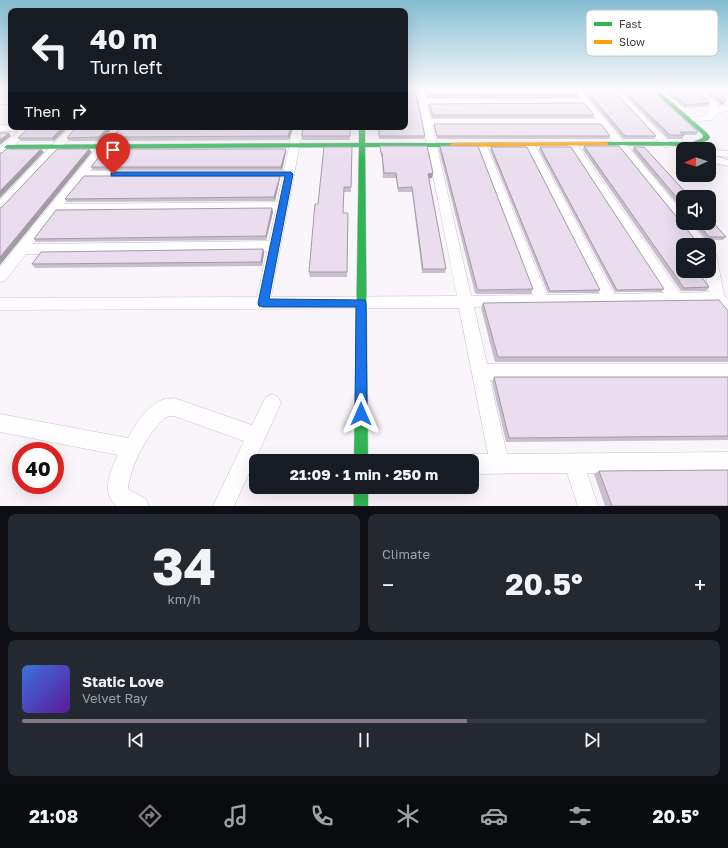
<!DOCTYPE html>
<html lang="en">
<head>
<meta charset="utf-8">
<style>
  :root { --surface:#171b24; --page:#242831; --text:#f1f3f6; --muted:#9ea1a6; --line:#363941; --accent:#817a83 }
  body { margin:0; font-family:"Golos Text",sans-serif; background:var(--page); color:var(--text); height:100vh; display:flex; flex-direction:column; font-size:15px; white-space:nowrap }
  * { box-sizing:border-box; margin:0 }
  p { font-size:13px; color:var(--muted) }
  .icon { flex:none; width:22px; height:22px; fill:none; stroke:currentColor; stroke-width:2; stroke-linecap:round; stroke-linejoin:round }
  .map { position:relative; height:506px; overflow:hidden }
  .side { display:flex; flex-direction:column; gap:8px; padding:8px; background:#0d0f14; flex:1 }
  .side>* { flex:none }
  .banner { position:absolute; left:8px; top:8px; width:400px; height:122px; border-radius:8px; box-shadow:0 4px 16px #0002; background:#171b24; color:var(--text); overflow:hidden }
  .needle { width:26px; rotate:267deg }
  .fabs { position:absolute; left:676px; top:142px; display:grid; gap:8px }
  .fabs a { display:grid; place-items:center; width:40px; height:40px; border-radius:8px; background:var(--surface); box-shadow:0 4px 16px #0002; font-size:20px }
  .speed { position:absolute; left:12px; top:442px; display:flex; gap:8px; font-size:20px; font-weight:700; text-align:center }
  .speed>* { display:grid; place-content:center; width:52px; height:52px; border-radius:50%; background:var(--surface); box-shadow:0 4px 16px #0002; line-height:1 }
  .speed .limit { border:6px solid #d22; background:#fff; color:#111 }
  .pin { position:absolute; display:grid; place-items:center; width:34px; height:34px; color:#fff; margin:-41px -17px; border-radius:50% 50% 50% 0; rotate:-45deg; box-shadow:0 0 4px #0007 }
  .pin .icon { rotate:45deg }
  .me { position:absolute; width:44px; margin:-22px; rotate:0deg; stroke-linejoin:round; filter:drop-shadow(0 0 3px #0008) }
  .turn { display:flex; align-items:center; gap:14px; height:84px; padding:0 16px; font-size:18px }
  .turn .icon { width:52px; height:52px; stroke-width:2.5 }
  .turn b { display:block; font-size:28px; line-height:34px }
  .then { display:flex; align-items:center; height:38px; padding:0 16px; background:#0003; gap:8px; font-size:15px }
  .big { font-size:30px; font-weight:700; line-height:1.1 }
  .side .card { flex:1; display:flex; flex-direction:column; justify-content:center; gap:6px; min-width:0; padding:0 14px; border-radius:8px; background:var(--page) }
  .side .dial { align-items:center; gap:0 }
  .dial b { font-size:52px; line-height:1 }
  .song { display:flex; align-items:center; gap:12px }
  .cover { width:48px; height:48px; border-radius:6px; background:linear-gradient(135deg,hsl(220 70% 55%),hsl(270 70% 35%)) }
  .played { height:4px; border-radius:2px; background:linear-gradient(90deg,var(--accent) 65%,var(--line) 65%) }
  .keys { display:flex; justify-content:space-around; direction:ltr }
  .heat { display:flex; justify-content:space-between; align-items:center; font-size:22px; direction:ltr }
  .side .tiles { flex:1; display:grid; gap:8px; grid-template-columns:1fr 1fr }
  .card:last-child { grid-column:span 2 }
  .trip { position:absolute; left:249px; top:454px; width:230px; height:40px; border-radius:8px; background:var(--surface); box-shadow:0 4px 16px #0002; font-weight:700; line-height:40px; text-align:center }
  .dock { display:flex; height:64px; justify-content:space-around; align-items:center; background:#090b0e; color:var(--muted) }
  .dock .icon { width:28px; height:28px }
  .dock .selected { color:var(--accent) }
  .dock b { font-size:18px; color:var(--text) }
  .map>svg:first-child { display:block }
</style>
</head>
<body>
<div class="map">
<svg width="728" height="506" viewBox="0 0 728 506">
  <rect width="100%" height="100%" fill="#f9f5fb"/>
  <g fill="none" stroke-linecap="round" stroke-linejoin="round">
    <!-- street casing -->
    <g stroke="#c8c2ca" stroke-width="1">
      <path id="street" d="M416 90H424L426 99H580L573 90H581L683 213V223H691L708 245H695L600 125H432L471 296 533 295 477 146 482 143 487 146 547 295 600 294 525 145 530 142 535 145 614 294 664 293 568 145 573 142 576 143 680 293 709 292 705 271H709V249L714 251 716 254 724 295 728 300V315L723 313 714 304 474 307 487 364H728V380H490L507 454 728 452V472L587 473 598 506H578L567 473 472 474V461H464L465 457 472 454H488L459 308 0 310V298L257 297 267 251 26 254 5 281 0 282V267L114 127H124L90 171H284L293 127H303L271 297 457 296ZM584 104 596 119H431L427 105ZM85 177H283L277 202 64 204ZM276 210 269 241 33 244 58 212Z
        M611 90H619L670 143 672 145 670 147H664Z
        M692 90H700L717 103 718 107 728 105V111L717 113 712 120 685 122 684 120 685 118 706 116 710 106Z
        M0 98H11V104H0Z
        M0 125H11V127H34L4 155 0 156V148L19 131H0Z
        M70 127H80L4 210 0 211V200Z
        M709 149 728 151V157L715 156 728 160V166L709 162Z
        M272 394 278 397 281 403 234 506H213L244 441 174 416C171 416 168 416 165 418 147 433 130 467 128 489L146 499 149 506H116C101 491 110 472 118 455L0 432V414L128 438C136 424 148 403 165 399 168 399 171 399 174 398L252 425 266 397Z"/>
    </g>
    <!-- fast casing -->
    <g stroke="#c8c2ca" stroke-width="1">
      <path id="fast" d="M652 90H658L707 133 710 137 708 140 694 146 604 145V143L606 142H693L703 138V135Z
        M359 127H365V143H452L455 145 452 147H365L368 461H354L359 147 7 149 4 147 7 145 359 143Z
        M354 487H368V506H354Z"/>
    </g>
    <!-- slow casing -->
    <g stroke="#c8c2ca" stroke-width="1">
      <path id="slow" d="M606 142 608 143V145L452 147 449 145 452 143Z"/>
    </g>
    <!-- street -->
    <use href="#street" fill="#fefefe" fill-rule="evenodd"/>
    <!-- fast -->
    <use href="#fast" fill="#30b455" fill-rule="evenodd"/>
    <!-- slow -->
    <use href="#slow" fill="#ff9f0a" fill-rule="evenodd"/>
  </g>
  <!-- wall -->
  <path fill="#c8becd" d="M425 90H574L578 95 577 98H427Z
    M582 90H613L656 136 654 139H623Z
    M620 90H652L698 132 696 135H684L682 139H668Z
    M663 90H694L710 103 708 106 685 108Z
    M702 90H722L725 102 723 104 719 105 718 102Z
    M429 104 594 115 593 118H432L429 106Z
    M434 124 610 136 609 139H437L434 126Z
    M68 127 54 141H21L18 138Z
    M76 127H113L101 141H69L67 138Z
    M121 127H293L289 140 115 141 113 137Z
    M350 127V140H302V136Z
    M378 127 425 136 424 139H379Z
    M380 146 433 173 432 178H429L446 269 445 273H422L412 192H398L396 178H383L382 157H381Z
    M440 146 533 289 531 294H478L475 293 439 150Z
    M584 146 697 242 683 245V250H681L709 287 706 291H681L583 150Z
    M352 147 351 192H344L343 213H348L347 277H310L309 272 318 204Z
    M491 147 600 290 598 293H548L490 150Z
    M540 147 664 289 661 292H615L539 150Z
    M634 147 683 197V211L632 150Z
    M286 152 282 170H93L91 167Z
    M280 176V178L275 201 67 202 65 199Z
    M273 212 266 240 36 242 34 239Z
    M693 223H709L726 237 723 240H706Z
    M263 249 264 253 262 266 35 268 32 264Z
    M483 303 728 311V362H495L481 308Z
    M494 377H728V440L506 442 492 382Z
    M599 471 728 506H605L594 474Z"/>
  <!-- shaded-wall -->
  <path fill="#a39ba7" d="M721 102H725L723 104 719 105Z
    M63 127H68L54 141 52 138Z
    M108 127H113L101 141 99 137Z
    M291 127H293L289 140 288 136Z
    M9 133 11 136 0 145V140Z
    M41 149 44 152 0 198V191Z
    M89 149 92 152 0 265V257Z
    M286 149V152L282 170 281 167Z
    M433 173 432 178 427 179 428 174Z
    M280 176V178L275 201 274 197Z
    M272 208 273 212 266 240V236Z
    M263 249 264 253 262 266 261 262Z"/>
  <!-- building -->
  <path fill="#e9ddee" stroke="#a39ba7" d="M405 90H415L425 136H379V127H405Z
    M426 90H574L578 95H428Z
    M586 90H613L656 136H625Z
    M624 90H652L698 132H680L684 135H670Z
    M668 90H694L710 103 686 105Z
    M707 90H722V92H724L725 102H721L720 99Z
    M584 103 594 115H433L429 104Z
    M434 124H601L610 136H437Z
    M30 127H63L52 138H18Z
    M76 127H108L99 137 67 138Z
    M121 127H291L288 136 113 137Z
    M303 127H350V136H302Z
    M0 133H9L0 140Z
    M380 146H427L433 173 428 174 446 269H423L412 187 398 188 396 173H384L382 153H381Z
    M440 146H478L533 289 479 290 477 288Z
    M584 146H619L697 242 701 245H683V246H678L683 253V271H697L709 287 684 288Z
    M324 147H352L351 187H344L343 213H348L347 272H309L315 204H318Z
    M491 147H527L600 290 550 291Z
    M540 147H571L664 289 617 290Z
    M634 147H644L690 197H683V205Z
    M6 149H41L0 191V153H2Z
    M57 149H89L0 257V208L2 207Z
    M105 149H286L281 167H91Z
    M84 176H280L274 197 65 199Z
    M272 208 266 236 34 239 56 210Z
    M709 218 726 237H709L698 223H709Z
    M263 249 261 262 32 264 41 252Z
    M719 300 728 311V357H498L483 303Z
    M494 377H728V436L509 438Z
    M728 470V506H612L599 471Z"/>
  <!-- sky -->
  <linearGradient id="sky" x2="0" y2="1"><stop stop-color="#83bed1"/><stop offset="0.56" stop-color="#fcfafd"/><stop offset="1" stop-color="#fcfafd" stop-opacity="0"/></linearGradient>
  <rect width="728" height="160" fill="url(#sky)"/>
  <!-- route -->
  <path fill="#1a73e8" stroke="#114b97" d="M113 172H291L293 174 269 299 365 300 366 303 367 414 365 418 361 420 356 418 355 414 356 307H263L259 306 258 303 285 176H111V173Z"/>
  <!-- legend -->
  <rect x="586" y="10" width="132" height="46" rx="6" fill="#fff" stroke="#c6c3c7" stroke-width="1"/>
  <rect x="594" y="22" width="18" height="4" fill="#30b455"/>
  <rect x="594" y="40" width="18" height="4" fill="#ff9f0a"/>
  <g font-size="11" fill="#403843">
    <text x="619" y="28">Fast</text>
    <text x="619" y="46">Slow</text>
  </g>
</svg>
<div class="fabs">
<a><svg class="needle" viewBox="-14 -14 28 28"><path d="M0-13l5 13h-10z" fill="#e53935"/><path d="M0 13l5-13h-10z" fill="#9ea1a6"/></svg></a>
<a><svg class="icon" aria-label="sound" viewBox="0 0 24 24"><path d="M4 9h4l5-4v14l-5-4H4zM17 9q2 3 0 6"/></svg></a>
<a><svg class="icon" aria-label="layers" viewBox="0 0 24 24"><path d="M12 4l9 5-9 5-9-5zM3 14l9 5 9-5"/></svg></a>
</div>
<div class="speed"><div class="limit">40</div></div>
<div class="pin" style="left:113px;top:174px;background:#d93025"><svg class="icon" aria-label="arrive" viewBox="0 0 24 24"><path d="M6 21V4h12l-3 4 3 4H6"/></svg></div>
<svg class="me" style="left:361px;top:414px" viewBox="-20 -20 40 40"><path d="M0-17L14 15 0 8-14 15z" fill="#1a73e8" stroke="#fff" stroke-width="4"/></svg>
<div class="trip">21:09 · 1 min · 250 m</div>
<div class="banner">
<div class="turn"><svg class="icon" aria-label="left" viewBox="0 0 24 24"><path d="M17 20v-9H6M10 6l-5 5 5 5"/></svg><div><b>40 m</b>Turn left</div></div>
<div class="then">Then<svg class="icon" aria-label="right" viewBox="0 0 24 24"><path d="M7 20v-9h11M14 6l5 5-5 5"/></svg></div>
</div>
</div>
<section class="side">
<div class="tiles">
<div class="card dial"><b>34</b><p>km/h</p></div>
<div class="card"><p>Climate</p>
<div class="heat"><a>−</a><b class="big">20.5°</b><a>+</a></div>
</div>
<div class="card">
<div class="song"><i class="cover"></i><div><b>Static Love</b><p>Velvet Ray</p></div></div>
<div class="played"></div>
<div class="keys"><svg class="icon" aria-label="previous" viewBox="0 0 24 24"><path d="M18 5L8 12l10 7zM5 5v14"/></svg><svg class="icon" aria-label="pause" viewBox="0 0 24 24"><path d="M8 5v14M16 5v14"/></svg><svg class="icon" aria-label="next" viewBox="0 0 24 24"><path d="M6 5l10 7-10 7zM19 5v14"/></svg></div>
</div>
</div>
</section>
<nav class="dock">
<b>21:08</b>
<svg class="icon selected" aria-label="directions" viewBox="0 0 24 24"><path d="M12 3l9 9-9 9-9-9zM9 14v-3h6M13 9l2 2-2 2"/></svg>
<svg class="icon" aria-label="music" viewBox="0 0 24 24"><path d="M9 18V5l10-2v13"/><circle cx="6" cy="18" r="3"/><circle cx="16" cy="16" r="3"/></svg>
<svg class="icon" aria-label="phone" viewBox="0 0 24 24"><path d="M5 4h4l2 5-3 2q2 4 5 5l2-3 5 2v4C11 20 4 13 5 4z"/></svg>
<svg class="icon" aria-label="climate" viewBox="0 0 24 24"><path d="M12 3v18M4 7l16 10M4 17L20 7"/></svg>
<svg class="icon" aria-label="car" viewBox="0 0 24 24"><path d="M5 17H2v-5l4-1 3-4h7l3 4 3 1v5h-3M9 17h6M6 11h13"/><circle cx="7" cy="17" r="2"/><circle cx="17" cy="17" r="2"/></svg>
<svg class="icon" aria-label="filters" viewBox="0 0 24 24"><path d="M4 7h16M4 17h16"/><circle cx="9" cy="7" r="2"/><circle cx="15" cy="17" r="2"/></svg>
<b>20.5°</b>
</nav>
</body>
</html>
